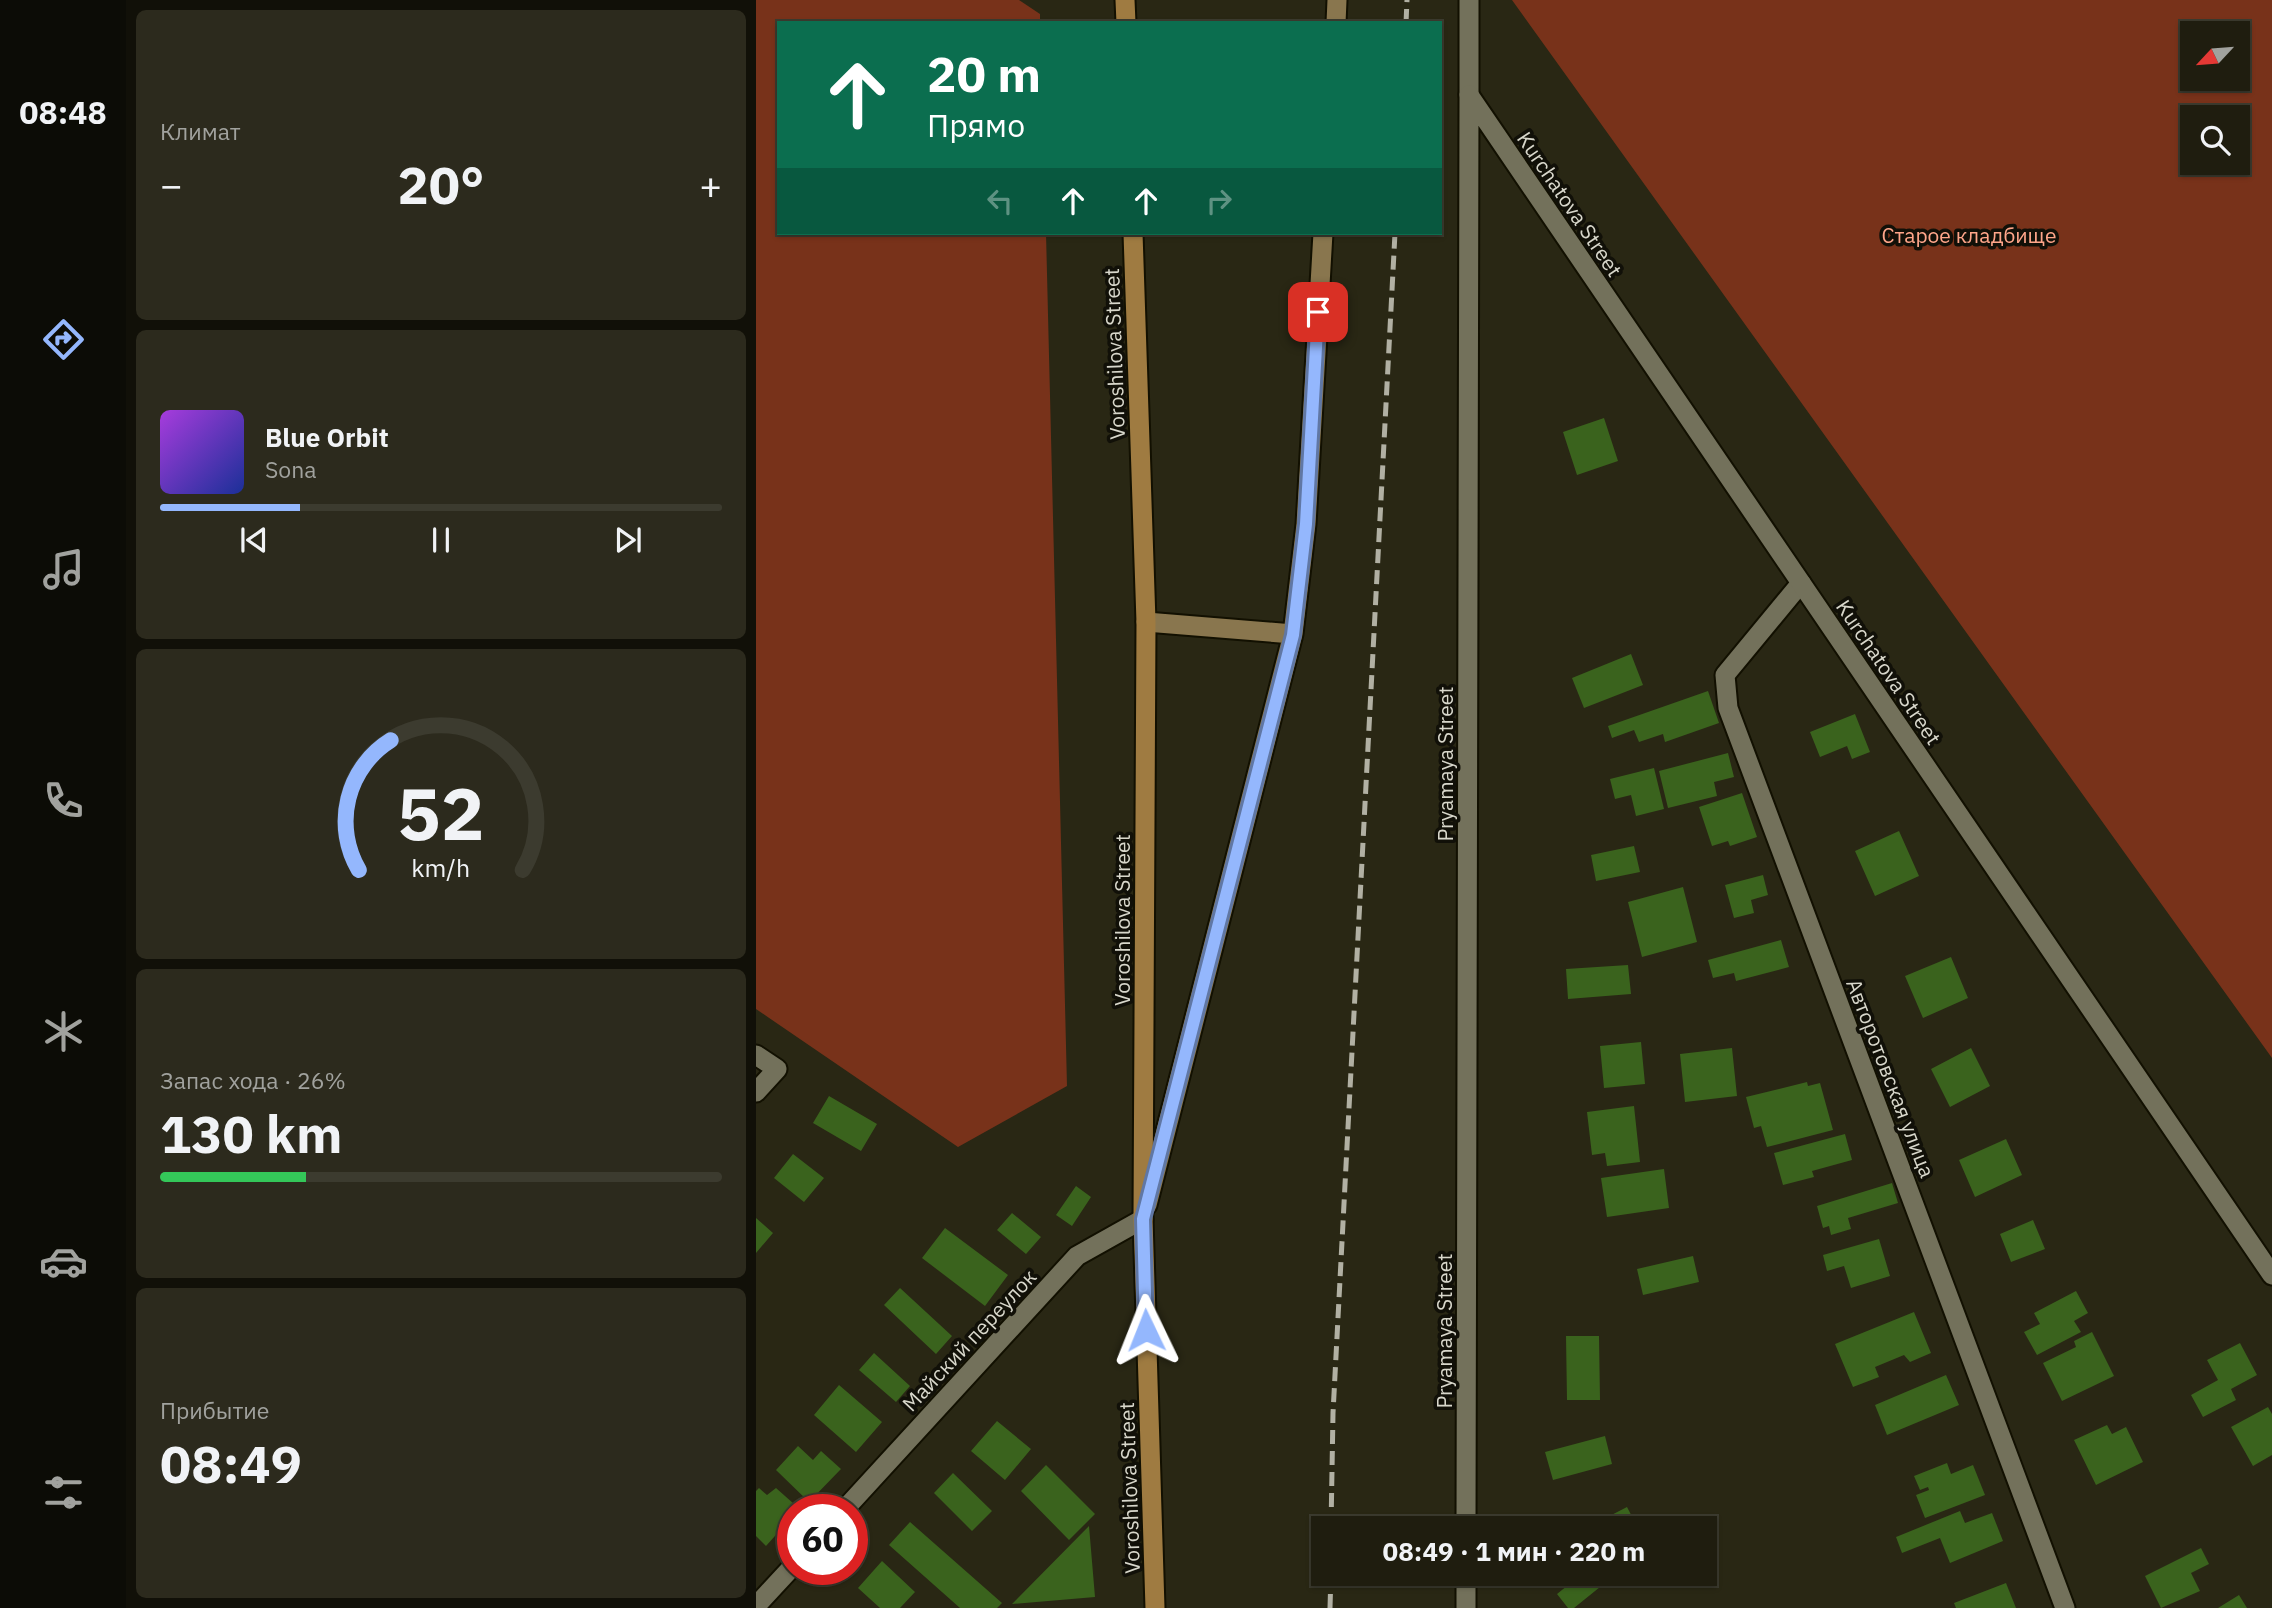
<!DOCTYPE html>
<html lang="ru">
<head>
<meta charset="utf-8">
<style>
  :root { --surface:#1f1d0f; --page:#2c2a1d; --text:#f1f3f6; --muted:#a1a29e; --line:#3c3b2f; --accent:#94b7fd }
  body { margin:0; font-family:"IBM Plex Sans",sans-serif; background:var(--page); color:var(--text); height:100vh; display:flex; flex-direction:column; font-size:26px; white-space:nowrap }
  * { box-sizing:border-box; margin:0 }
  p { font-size:23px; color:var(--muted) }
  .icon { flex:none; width:38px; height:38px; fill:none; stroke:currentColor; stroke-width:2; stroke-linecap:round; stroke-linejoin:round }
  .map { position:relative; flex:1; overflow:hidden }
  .panel { display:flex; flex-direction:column; gap:10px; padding:10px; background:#111008; width:630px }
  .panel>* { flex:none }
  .banner { position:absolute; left:21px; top:21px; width:665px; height:214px; border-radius:0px; box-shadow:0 2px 5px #0004,0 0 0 2px var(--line); background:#0b6e4f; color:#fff; overflow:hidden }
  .needle { width:46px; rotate:244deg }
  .buttons { position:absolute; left:1424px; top:21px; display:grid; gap:14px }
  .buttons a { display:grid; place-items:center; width:70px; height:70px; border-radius:0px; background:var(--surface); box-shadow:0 2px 5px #0004,0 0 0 2px var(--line); font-size:35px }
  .speed { position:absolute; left:21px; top:1494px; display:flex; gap:14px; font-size:35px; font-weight:700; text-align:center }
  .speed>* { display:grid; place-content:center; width:91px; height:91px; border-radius:50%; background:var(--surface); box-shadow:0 2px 5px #0004,0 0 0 2px var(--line); line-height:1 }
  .speed .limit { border:10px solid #d22; background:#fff; color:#111 }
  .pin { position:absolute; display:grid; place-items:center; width:60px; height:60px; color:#fff; margin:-30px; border-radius:14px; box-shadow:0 4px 10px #0006 }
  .me { position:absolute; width:77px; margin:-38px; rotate:358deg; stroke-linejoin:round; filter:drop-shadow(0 0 5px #0008) }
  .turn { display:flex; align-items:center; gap:24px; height:147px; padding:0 35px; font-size:32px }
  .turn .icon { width:91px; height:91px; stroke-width:2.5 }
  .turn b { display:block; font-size:49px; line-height:60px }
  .lanes { display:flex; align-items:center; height:66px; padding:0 35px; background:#0003; justify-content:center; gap:35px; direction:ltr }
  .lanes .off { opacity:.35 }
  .big { font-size:52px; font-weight:700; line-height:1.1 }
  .panel .tile { flex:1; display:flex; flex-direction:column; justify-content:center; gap:10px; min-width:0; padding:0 24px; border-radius:10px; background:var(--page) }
  .panel .dial { align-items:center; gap:0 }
  .dial svg { height:182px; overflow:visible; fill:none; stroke:var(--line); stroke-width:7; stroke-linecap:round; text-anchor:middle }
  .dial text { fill:var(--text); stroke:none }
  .song { display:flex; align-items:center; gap:21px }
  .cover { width:84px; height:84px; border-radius:10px; background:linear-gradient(135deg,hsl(280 70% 55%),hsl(230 70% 35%)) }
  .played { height:7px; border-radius:4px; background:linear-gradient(90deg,var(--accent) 25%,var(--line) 25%) }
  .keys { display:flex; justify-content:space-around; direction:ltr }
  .heat { display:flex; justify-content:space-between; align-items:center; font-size:38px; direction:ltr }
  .charge { height:10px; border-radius:5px; background:linear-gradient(90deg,#34c759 26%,var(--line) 0) }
  .trip { position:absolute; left:555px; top:1516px; width:406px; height:70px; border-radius:0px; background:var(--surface); box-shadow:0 2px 5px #0004,0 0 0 2px var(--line); font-weight:700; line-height:70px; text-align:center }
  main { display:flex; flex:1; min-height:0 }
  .dock { display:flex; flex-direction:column; width:126px; justify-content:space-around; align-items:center; background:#0c0c06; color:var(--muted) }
  .dock .icon { width:49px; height:49px }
  .dock .current { color:var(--accent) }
  .dock b { font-size:32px; color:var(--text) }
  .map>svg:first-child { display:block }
</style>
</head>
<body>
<main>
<nav class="dock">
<b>08:48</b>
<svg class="icon current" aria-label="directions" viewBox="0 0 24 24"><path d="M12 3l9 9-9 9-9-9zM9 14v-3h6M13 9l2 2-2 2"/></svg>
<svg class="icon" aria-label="music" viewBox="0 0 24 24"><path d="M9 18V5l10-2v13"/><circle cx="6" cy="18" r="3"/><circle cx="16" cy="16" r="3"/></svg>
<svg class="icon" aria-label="phone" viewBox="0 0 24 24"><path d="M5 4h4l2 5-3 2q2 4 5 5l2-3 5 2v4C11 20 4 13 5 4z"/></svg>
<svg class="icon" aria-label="climate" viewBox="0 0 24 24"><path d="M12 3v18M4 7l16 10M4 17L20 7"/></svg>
<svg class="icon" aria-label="car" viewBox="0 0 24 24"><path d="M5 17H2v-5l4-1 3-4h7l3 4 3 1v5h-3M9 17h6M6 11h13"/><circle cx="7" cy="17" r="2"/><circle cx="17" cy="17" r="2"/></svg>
<svg class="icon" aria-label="filters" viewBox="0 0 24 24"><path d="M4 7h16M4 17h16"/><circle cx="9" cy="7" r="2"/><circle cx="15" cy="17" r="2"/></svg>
</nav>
<section class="panel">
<div class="tile"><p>Климат</p>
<div class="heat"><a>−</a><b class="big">20°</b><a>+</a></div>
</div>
<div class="tile">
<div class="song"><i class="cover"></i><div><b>Blue Orbit</b><p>Sona</p></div></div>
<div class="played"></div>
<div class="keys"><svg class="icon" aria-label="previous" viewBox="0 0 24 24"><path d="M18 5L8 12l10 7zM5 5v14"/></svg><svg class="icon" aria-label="pause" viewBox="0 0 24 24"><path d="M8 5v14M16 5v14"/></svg><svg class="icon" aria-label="next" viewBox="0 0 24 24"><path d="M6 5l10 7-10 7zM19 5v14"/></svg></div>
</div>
<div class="tile dial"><svg viewBox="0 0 100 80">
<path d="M14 69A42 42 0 1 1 86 69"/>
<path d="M14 69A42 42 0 0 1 28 12" stroke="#94b7fd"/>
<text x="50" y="56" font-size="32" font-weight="700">52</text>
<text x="50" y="72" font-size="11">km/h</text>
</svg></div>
<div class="tile"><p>Запас хода · 26%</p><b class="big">130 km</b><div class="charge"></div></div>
<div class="tile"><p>Прибытие</p><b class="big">08:49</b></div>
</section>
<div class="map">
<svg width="1516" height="1608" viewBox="0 0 1516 1608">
  <rect width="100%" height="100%" fill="#292714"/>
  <!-- green -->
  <path fill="#78321a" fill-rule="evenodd" d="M0 0H263L284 14V23H23V233H290L311 1086 202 1147 0 1009Z
    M756 0H1516V1058ZM1437 33H1482V79H1437ZM1482 117V163H1437V117Z"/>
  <!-- building -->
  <path fill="#3a631d" d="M848 418 862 461 821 475 807 432Z
    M875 654 887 685 828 708 816 678Z
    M952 691 963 723 909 742 907 734 883 742 878 730 856 738 852 726Z
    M1099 714 1114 752 1096 759 1091 746 1064 757 1054 732Z
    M972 753 978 777 958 782 961 796 912 808 903 771Z
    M898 768 908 809 880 816 875 795 859 799 854 779Z
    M986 793 1001 837 974 846 972 841 956 846 943 807Z
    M1143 831 1163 876 1119 896 1099 851Z
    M878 846 884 872 840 881 835 855Z
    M1007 875 1012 895 995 900 998 913 978 918 969 885Z
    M927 887 941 942 886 957 872 902Z
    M1025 940 1033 967 980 981 978 973 957 978 952 960Z
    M1195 957 1212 998 1167 1018 1149 976Z
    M872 965 875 994 812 999 810 969Z
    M885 1042 889 1084 848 1088 844 1046Z
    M976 1048 981 1096 929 1102 924 1054Z
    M1215 1048 1234 1086 1194 1107 1175 1069Z
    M1051 1082 1052 1086 1064 1083 1077 1130 1011 1147 1005 1126 998 1128 990 1097Z
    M73 1096 121 1124 105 1151 57 1123Z
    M878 1106 884 1162 851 1166 849 1153 836 1155 831 1112Z
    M1089 1134 1096 1160 1056 1171 1058 1177 1027 1185 1018 1153Z
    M1250 1139 1266 1175 1219 1197 1203 1160Z
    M37 1154 68 1178 48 1202 18 1178Z
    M908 1169 913 1208 851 1217 845 1178Z
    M1136 1183 1142 1203 1092 1218 1095 1229 1075 1235 1073 1226 1067 1228 1061 1206Z
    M320 1186 335 1197 316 1226 300 1215Z
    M256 1213 285 1237 270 1254 241 1230Z
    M0 1218 17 1233 0 1253Z
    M1277 1220 1289 1249 1255 1262 1244 1234Z
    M189 1228 252 1275 229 1306 166 1258Z
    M1123 1239 1134 1276 1095 1288 1088 1266 1071 1271 1067 1255Z
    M937 1256 943 1282 887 1295 881 1269Z
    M144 1288 196 1336 180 1354 128 1305Z
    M1320 1291 1332 1313 1318 1321 1325 1332 1281 1355 1268 1332 1284 1324 1278 1313Z
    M1158 1312 1175 1353 1154 1362 1148 1355 1119 1367 1123 1377 1097 1387 1079 1344Z
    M1336 1332 1358 1376 1306 1401 1287 1363 1320 1347 1318 1341Z
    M810 1336H843L844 1400H811Z
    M1484 1343 1501 1375 1475 1389 1480 1400 1447 1417 1435 1395 1462 1380 1451 1360Z
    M118 1353 154 1386 140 1402 103 1370Z
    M1190 1375 1203 1405 1131 1435 1119 1405Z
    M83 1385 126 1422 100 1452 58 1415Z
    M1512 1407 1516 1414V1455L1497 1466 1475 1427Z
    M241 1421 275 1449 249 1480 215 1451Z
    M1351 1425 1356 1434 1370 1427 1387 1462 1340 1485 1318 1440Z
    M849 1436 856 1464 797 1480 789 1452Z
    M42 1446 57 1460 65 1451 85 1469 53 1502 20 1470Z
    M1191 1463 1195 1474 1217 1465 1229 1495 1169 1518 1160 1495 1173 1490 1172 1487 1164 1490 1158 1476Z
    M290 1465 339 1514 313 1540 265 1491Z
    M197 1473 236 1511 216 1531 178 1493Z
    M3 1488 11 1495 20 1488 38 1504 33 1511 36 1517 10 1546 0 1536V1491Z
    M871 1507 882 1528H838L836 1525Z
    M1204 1511 1209 1523 1236 1513 1247 1541 1194 1563 1184 1538 1146 1553 1140 1537Z
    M154 1522 246 1603 241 1608H204L133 1545Z
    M333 1526 339 1597 256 1604Z
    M1445 1548 1453 1564 1435 1573 1444 1591 1405 1608 1389 1576Z
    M126 1561 159 1592 144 1608H124L102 1588Z
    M827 1573H833L844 1587 818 1608H812L801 1594Z
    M1250 1583 1260 1608H1200L1198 1603Z
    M1483 1595 1491 1608H1462Z"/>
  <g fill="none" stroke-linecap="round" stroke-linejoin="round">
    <!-- minor casing -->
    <g stroke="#121001" stroke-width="23">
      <path id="minor" d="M713 95V0
        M1045 583 969 675 972 708 1309 1608
        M0 1055 21 1069 0 1092
        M88 1510 321 1256 387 1219
        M0 1606 37 1566"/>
    </g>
    <!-- tertiary casing -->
    <g stroke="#121001" stroke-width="23">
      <path id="tertiary" d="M713 95 1516 1275
        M710 1528 713 95
        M710 1608V1573"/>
    </g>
    <!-- secondary casing -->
    <g stroke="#121001" stroke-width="23">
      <path id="secondary" d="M580 23 581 0
        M390 622 537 634
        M391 1205 537 634 550 524 567 233"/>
    </g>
    <!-- primary casing -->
    <g stroke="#121001" stroke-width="23">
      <path id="primary" d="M369 0 370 23
        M377 233 390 622 387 1219 399 1608"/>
    </g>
    <!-- minor -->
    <use href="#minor" stroke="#73715b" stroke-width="19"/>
    <!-- tertiary -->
    <use href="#tertiary" stroke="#73715b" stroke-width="19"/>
    <!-- secondary -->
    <use href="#secondary" stroke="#89764e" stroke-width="19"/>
    <!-- primary -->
    <use href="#primary" stroke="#9f7b41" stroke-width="19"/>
    <!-- rail -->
    <path stroke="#b1b0a3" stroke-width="5" stroke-dasharray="14 7" stroke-linecap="butt" d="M650 23 651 0
      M575 1528 577 1413 639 233
      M574 1608 575 1573"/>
  </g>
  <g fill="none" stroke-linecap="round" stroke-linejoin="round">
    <!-- route casing -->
    <g stroke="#6077a4" stroke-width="18">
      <path id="route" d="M390 1330 387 1219 537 635 550 524 562 312"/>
    </g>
    <!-- route -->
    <use href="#route" stroke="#94b7fd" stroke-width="12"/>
  </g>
  <g text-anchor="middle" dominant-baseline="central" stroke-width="7" stroke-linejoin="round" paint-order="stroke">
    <!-- street labels -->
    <g font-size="21" fill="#d8d7cb" stroke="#111008">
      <text transform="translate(814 204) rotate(56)">Kurchatova Street</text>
      <text transform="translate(358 354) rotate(-92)">Voroshilova Street</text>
      <text transform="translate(1133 672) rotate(56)">Kurchatova Street</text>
      <text transform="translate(689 764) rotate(-90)">Pryamaya Street</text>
      <text transform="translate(366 920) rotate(-90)">Voroshilova Street</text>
      <text transform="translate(1135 1078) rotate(69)">Авторотовская улица</text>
      <text transform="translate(688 1331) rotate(-90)">Pryamaya Street</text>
      <text transform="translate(213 1340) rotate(-47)">Майский переулок</text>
      <text transform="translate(373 1488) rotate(-92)">Voroshilova Street</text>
    </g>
    <!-- park labels -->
    <g font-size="21" fill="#ffa68a" stroke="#111008">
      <text x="1213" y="235">Старое кладбище</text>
    </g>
  </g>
</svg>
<div class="buttons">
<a><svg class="needle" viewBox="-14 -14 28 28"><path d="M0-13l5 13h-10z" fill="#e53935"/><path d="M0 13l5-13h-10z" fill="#a1a29e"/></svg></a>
<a><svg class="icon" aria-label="search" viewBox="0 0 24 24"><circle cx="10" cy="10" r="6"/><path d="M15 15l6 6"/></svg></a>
</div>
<div class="speed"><div class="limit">60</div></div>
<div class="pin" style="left:562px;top:312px;background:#d93025"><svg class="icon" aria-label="arrive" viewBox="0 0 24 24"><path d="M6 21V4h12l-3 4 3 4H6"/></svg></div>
<svg class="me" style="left:390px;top:1330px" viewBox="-20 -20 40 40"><path d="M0-17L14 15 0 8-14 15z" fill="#94b7fd" stroke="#fff" stroke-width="4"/></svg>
<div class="trip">08:49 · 1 мин · 220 m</div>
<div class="banner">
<div class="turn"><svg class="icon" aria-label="ahead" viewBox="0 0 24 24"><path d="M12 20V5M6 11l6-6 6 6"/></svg><div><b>20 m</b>Прямо</div></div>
<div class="lanes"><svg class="icon off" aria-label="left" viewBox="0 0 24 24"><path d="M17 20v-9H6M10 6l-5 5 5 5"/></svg><svg class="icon" aria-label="ahead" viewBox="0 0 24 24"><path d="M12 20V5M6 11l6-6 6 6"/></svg><svg class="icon" aria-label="ahead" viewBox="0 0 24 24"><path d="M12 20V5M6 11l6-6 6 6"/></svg><svg class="icon off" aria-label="right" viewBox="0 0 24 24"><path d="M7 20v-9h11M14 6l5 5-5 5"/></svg></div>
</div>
</div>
</main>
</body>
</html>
